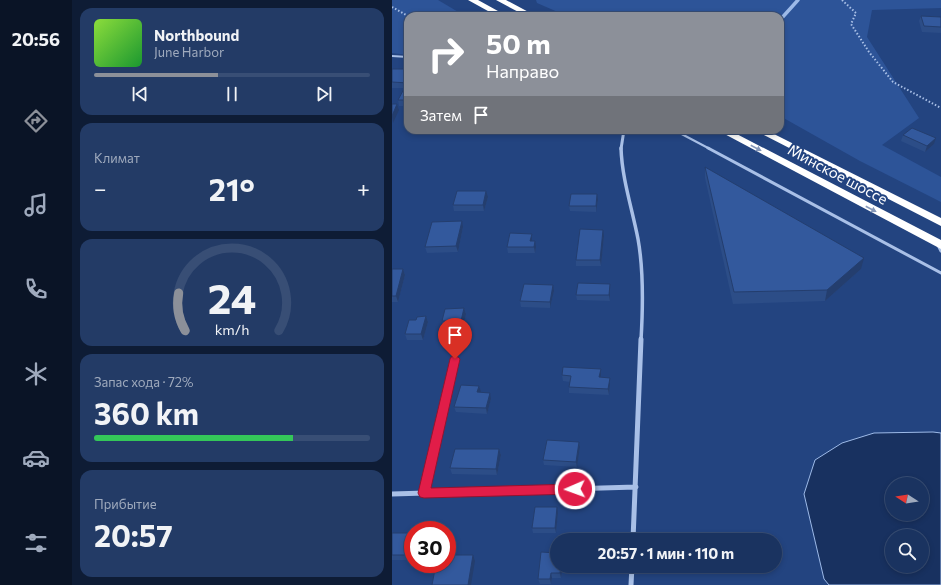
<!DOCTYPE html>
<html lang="ru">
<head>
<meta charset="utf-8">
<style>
  :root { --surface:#1a3360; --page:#233b66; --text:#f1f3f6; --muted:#9faabd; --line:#384e75; --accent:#8c9099 }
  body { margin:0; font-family:Commissioner,sans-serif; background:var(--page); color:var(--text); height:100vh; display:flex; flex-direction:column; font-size:15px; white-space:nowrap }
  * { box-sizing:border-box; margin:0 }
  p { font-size:13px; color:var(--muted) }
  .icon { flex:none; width:22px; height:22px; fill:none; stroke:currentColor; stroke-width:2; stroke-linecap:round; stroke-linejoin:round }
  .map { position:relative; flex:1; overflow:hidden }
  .details { display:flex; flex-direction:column; gap:8px; padding:8px; background:#0e1c35; width:320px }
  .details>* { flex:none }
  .hud { position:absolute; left:12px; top:12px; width:380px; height:122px; border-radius:12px; box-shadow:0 2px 6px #0003,0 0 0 1px var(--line); background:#8c9099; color:#fff; overflow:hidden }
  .needle { width:26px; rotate:282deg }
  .buttons { position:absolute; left:493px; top:477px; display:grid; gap:8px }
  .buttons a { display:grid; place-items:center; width:44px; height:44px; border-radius:50%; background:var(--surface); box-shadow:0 2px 6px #0003,0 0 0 1px var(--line); font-size:20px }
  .speed { position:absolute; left:12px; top:521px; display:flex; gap:8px; font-size:20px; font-weight:700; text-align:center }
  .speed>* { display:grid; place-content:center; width:52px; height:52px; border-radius:50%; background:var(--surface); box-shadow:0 2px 6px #0003,0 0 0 1px var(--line); line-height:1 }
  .speed .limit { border:6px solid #d22; background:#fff; color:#111 }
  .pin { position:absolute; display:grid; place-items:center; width:34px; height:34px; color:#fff; margin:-41px -17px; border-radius:50% 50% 50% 0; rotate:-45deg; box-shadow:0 0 4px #0007 }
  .pin .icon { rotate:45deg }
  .me { position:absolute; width:44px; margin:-22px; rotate:268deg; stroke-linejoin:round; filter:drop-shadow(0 0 3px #0008) }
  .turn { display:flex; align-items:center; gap:14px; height:84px; padding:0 16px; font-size:18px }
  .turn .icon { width:52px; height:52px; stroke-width:2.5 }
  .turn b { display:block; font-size:28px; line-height:34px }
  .then { display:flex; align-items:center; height:38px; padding:0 16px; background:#0003; gap:8px; font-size:15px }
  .big { font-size:30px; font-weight:700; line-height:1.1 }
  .details .card { flex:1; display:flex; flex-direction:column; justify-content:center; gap:6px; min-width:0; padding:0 14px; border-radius:12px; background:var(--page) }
  .details .dial { align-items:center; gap:0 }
  .dial svg { height:104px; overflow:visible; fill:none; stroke:var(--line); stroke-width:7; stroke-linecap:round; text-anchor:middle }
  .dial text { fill:var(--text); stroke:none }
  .song { display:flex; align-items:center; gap:12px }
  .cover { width:48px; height:48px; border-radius:6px; background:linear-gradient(135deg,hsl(90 70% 55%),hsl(130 70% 35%)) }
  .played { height:4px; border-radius:2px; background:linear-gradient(90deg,var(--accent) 45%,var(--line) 45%) }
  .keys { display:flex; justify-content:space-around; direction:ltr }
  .heat { display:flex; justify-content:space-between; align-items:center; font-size:22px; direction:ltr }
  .charge { height:6px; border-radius:3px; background:linear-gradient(90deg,#34c759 72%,var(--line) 0) }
  .trip { position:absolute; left:158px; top:533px; width:232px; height:40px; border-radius:20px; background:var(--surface); box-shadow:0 2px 6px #0003,0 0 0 1px var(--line); font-weight:700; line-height:40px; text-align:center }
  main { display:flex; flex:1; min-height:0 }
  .dock { display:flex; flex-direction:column; width:72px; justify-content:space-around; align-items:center; background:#0a1426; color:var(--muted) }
  .dock .icon { width:28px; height:28px }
  .dock .selected { color:var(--accent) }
  .dock b { font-size:18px; color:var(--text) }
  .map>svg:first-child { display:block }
</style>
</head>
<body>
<main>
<nav class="dock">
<b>20:56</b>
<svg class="icon selected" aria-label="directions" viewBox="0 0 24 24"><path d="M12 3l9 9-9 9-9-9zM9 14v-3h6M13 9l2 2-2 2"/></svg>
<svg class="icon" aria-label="music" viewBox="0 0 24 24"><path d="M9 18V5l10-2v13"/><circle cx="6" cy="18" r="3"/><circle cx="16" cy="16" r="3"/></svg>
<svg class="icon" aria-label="phone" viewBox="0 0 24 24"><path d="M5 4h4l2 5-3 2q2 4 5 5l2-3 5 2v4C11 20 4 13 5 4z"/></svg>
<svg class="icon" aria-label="climate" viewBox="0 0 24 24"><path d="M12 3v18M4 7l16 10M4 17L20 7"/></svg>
<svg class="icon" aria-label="car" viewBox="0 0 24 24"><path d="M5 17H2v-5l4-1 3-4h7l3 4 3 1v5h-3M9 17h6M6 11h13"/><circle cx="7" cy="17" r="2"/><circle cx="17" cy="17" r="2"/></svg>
<svg class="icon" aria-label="filters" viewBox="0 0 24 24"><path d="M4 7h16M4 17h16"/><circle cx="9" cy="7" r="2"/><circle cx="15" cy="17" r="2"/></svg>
</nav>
<section class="details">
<div class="card">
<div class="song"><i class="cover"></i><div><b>Northbound</b><p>June Harbor</p></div></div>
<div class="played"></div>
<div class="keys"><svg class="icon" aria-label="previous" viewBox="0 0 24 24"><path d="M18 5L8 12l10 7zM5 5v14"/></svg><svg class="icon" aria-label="pause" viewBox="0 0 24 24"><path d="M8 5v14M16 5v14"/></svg><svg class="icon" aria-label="next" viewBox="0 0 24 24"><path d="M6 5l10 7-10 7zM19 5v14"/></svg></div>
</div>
<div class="card"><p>Климат</p>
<div class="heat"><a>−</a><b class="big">21°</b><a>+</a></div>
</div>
<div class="card dial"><svg viewBox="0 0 100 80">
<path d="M14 69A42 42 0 1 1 86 69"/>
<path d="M14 69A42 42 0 0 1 9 40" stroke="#8c9099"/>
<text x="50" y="56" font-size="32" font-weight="700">24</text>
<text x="50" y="72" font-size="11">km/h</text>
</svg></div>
<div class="card"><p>Запас хода · 72%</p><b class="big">360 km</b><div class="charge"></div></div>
<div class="card"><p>Прибытие</p><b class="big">20:57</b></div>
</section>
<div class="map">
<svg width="549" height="585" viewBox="0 0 549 585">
  <rect width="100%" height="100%" fill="#234480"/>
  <!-- green -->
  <path fill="#2d5498" d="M0 0H46L73 16H16V55L0 53Z
    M144 0H549V8L480 10 475 37 527 118 490 145 549 177V202L468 161 388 116V16H175L145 3Z"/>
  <!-- water -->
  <path fill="#183160" stroke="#9dbae8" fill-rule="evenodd" d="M541 432 549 433V585H437L432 579 412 494 423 460 450 443 482 433ZM500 484H530V514H500ZM500 536H530V566H500Z"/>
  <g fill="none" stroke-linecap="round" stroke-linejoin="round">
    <!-- stream -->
    <path stroke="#9dbae8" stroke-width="3.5" d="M388 20 406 0"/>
    <!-- path -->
    <path stroke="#a9c0e7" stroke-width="2" stroke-dasharray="1.5 2" stroke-linecap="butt" d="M450 0 464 13 459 24 477 52 501 82 549 108
      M0 7 16 16"/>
    <!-- lane-far2 -->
    <path stroke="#a9c0e7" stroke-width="2" d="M0 56 16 57
      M282 130 318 149"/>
    <!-- lane-far1 -->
    <path stroke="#a9c0e7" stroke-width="3" d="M316 148 549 273
      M546 245 549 251"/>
    <!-- lane -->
    <path stroke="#a9c0e7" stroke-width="3.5" d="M32 493 63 359"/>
    <!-- street-far2 -->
    <path stroke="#a9c0e7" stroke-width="3" d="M229 149 232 130"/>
    <!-- street-far1 -->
    <path stroke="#a9c0e7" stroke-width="3.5" d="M229 148C230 179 240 208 246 239 252 272 251 307 249 340"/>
    <!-- street -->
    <path stroke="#a9c0e7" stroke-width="5" d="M0 494 244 487
      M241 540 249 339
      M239 585 240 566"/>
    <!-- highway -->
    <path fill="#fff" fill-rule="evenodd" d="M76 0H86L115 16H105Z
      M104 0H114L144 16H134Z
      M325 130H337L549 240V249Z
      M362 130H374L549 218V226Z"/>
  </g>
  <!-- wall -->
  <path fill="#2c4d87" d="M529 16 549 17V33L530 32 527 21Z
    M0 69H16V106H7L6 100 12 88H0Z
    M92 130H119L118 131H93Z
    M183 130H201V133H184Z
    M511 135 542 144 533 152 509 141Z
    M313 167 469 269 433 301 341 304 313 178Z
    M96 197 92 211H62L61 205Z
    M206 200 204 212 178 211 177 206Z
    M71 227 66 252 35 253 33 247Z
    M140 234V241L144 247 143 253H116L115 247Z
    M212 236 209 266H184V260Z
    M0 269H11L13 275 6 302H0Z
    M218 290V301L185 300 184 295Z
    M162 291 158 308 129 307 128 301Z
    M72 308 74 314 71 327H51L50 321Z
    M34 316 36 322 31 340H15L13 334 24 320Z
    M209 369V377L218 384 217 395 177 393V387L178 382 171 381 170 375Z
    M87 386 89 391V393L99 399 95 414 64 412 62 407Z
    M187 442 188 447 185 467 152 465 151 460Z
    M107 449 109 455 105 475 60 474 58 468Z
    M166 513 164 533H141L140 528Z
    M0 533H19L21 537V541L16 560H0Z
    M171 566 169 578H160L159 584H148L146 579Z"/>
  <!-- shaded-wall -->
  <path fill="#243e6e" d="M5 104 7 110 1 123 0 116Z
    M544 138 542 144 533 152 535 146Z
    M94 191 96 197 92 211 91 205Z
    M205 194 206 200 204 212V206Z
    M70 221 71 227 66 252 64 246Z
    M211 230 212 236 209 266 208 260Z
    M140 234V240L139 247 138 241Z
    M143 241 144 247 143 253 142 247Z
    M472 258 469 269 433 301 435 290Z
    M11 269 13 275 6 302 4 296Z
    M218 284V301L217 295Z
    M161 285 162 291 158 308V302Z
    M72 308 74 314 71 327 69 321Z
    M34 316 36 322 31 340 29 334Z
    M209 369V375L208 383 207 377Z
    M218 378V384L217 395 216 389Z
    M87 386 89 391 87 398 85 392Z
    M98 393 99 399 95 414 94 408Z
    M187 442 188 447 185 467 184 462Z
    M107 449 109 455 105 475 104 469Z
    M165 507 166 513 164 533 163 528Z
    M19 533 21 537V541L16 560 13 555Z
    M81 555 83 561 79 585H76Z
    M169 566H171L169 578 168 573Z
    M159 573 160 578 159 584 158 579Z"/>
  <!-- building -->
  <path fill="#33599d" stroke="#243e6e" d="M529 16 549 17V27L532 26Z
    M0 69H16V83L0 82Z
    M13 87H16V100H6Z
    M0 104H5L0 116Z
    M520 128 544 138 535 146 511 135Z
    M313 167 472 258 435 290 342 292Z
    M65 191H94L91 205H61Z
    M179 194H205L204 206H177Z
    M70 221 64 246 33 247 40 222Z
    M188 229 211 230 208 260H184Z
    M118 233 140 234 138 241H143L142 247H115Z
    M0 269H11L4 296H0Z
    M186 283 218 284 217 295H184Z
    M132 284 161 285 158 302 128 301Z
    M72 308 69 321H50L53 309Z
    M34 316 29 334H13L17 320H24L25 317Z
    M171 367 209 369 207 377 218 378 216 389 177 387 179 376 170 375Z
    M69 385 87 386 85 392 98 393 94 408 62 407Z
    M155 440 187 442 184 462 151 460Z
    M63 449H107L104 469 58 468Z
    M143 507H165L163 528H140Z
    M0 533H19L13 555H0Z
    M149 552 165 553V566H169L168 573H159L158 579H146Z
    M55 555H81L76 585H40L44 564H55Z"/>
  <!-- one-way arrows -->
  <defs><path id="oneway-solid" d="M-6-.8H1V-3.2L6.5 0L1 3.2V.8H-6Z"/></defs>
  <g fill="#8698b9">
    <use href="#oneway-solid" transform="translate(364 148) rotate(28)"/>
    <use href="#oneway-solid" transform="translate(479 209) rotate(28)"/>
  </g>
  <!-- route -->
  <path fill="#e11d48" stroke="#92132f" d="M63 356 66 357 68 359 39 488 183 484 187 485 189 489 187 493 183 494 32 498 28 497 26 493 58 359 59 357Z"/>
  <g text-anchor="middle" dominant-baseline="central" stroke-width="4" stroke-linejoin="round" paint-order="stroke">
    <!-- street labels -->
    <g font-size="15" fill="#fff" stroke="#234480">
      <text transform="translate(446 174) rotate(28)">Минское шоссе</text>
    </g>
  </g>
</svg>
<div class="buttons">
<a><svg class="needle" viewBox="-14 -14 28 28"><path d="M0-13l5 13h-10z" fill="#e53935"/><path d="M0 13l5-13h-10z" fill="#9faabd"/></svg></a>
<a><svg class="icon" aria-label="search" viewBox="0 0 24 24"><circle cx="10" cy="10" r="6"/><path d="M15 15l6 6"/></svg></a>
</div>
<div class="speed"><div class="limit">30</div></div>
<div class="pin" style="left:63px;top:359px;background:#d93025"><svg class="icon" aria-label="arrive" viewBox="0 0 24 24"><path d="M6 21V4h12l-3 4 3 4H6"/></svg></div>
<svg class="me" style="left:183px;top:489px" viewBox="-20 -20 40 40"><circle r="17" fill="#e11d48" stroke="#fff" stroke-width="3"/><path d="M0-11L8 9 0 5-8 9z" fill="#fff"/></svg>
<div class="trip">20:57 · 1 мин · 110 m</div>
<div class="hud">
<div class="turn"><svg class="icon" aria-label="right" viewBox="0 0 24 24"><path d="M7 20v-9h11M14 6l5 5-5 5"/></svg><div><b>50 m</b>Направо</div></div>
<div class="then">Затем<svg class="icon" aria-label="arrive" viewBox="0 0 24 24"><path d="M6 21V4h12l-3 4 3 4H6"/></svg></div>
</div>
</div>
</main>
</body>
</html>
